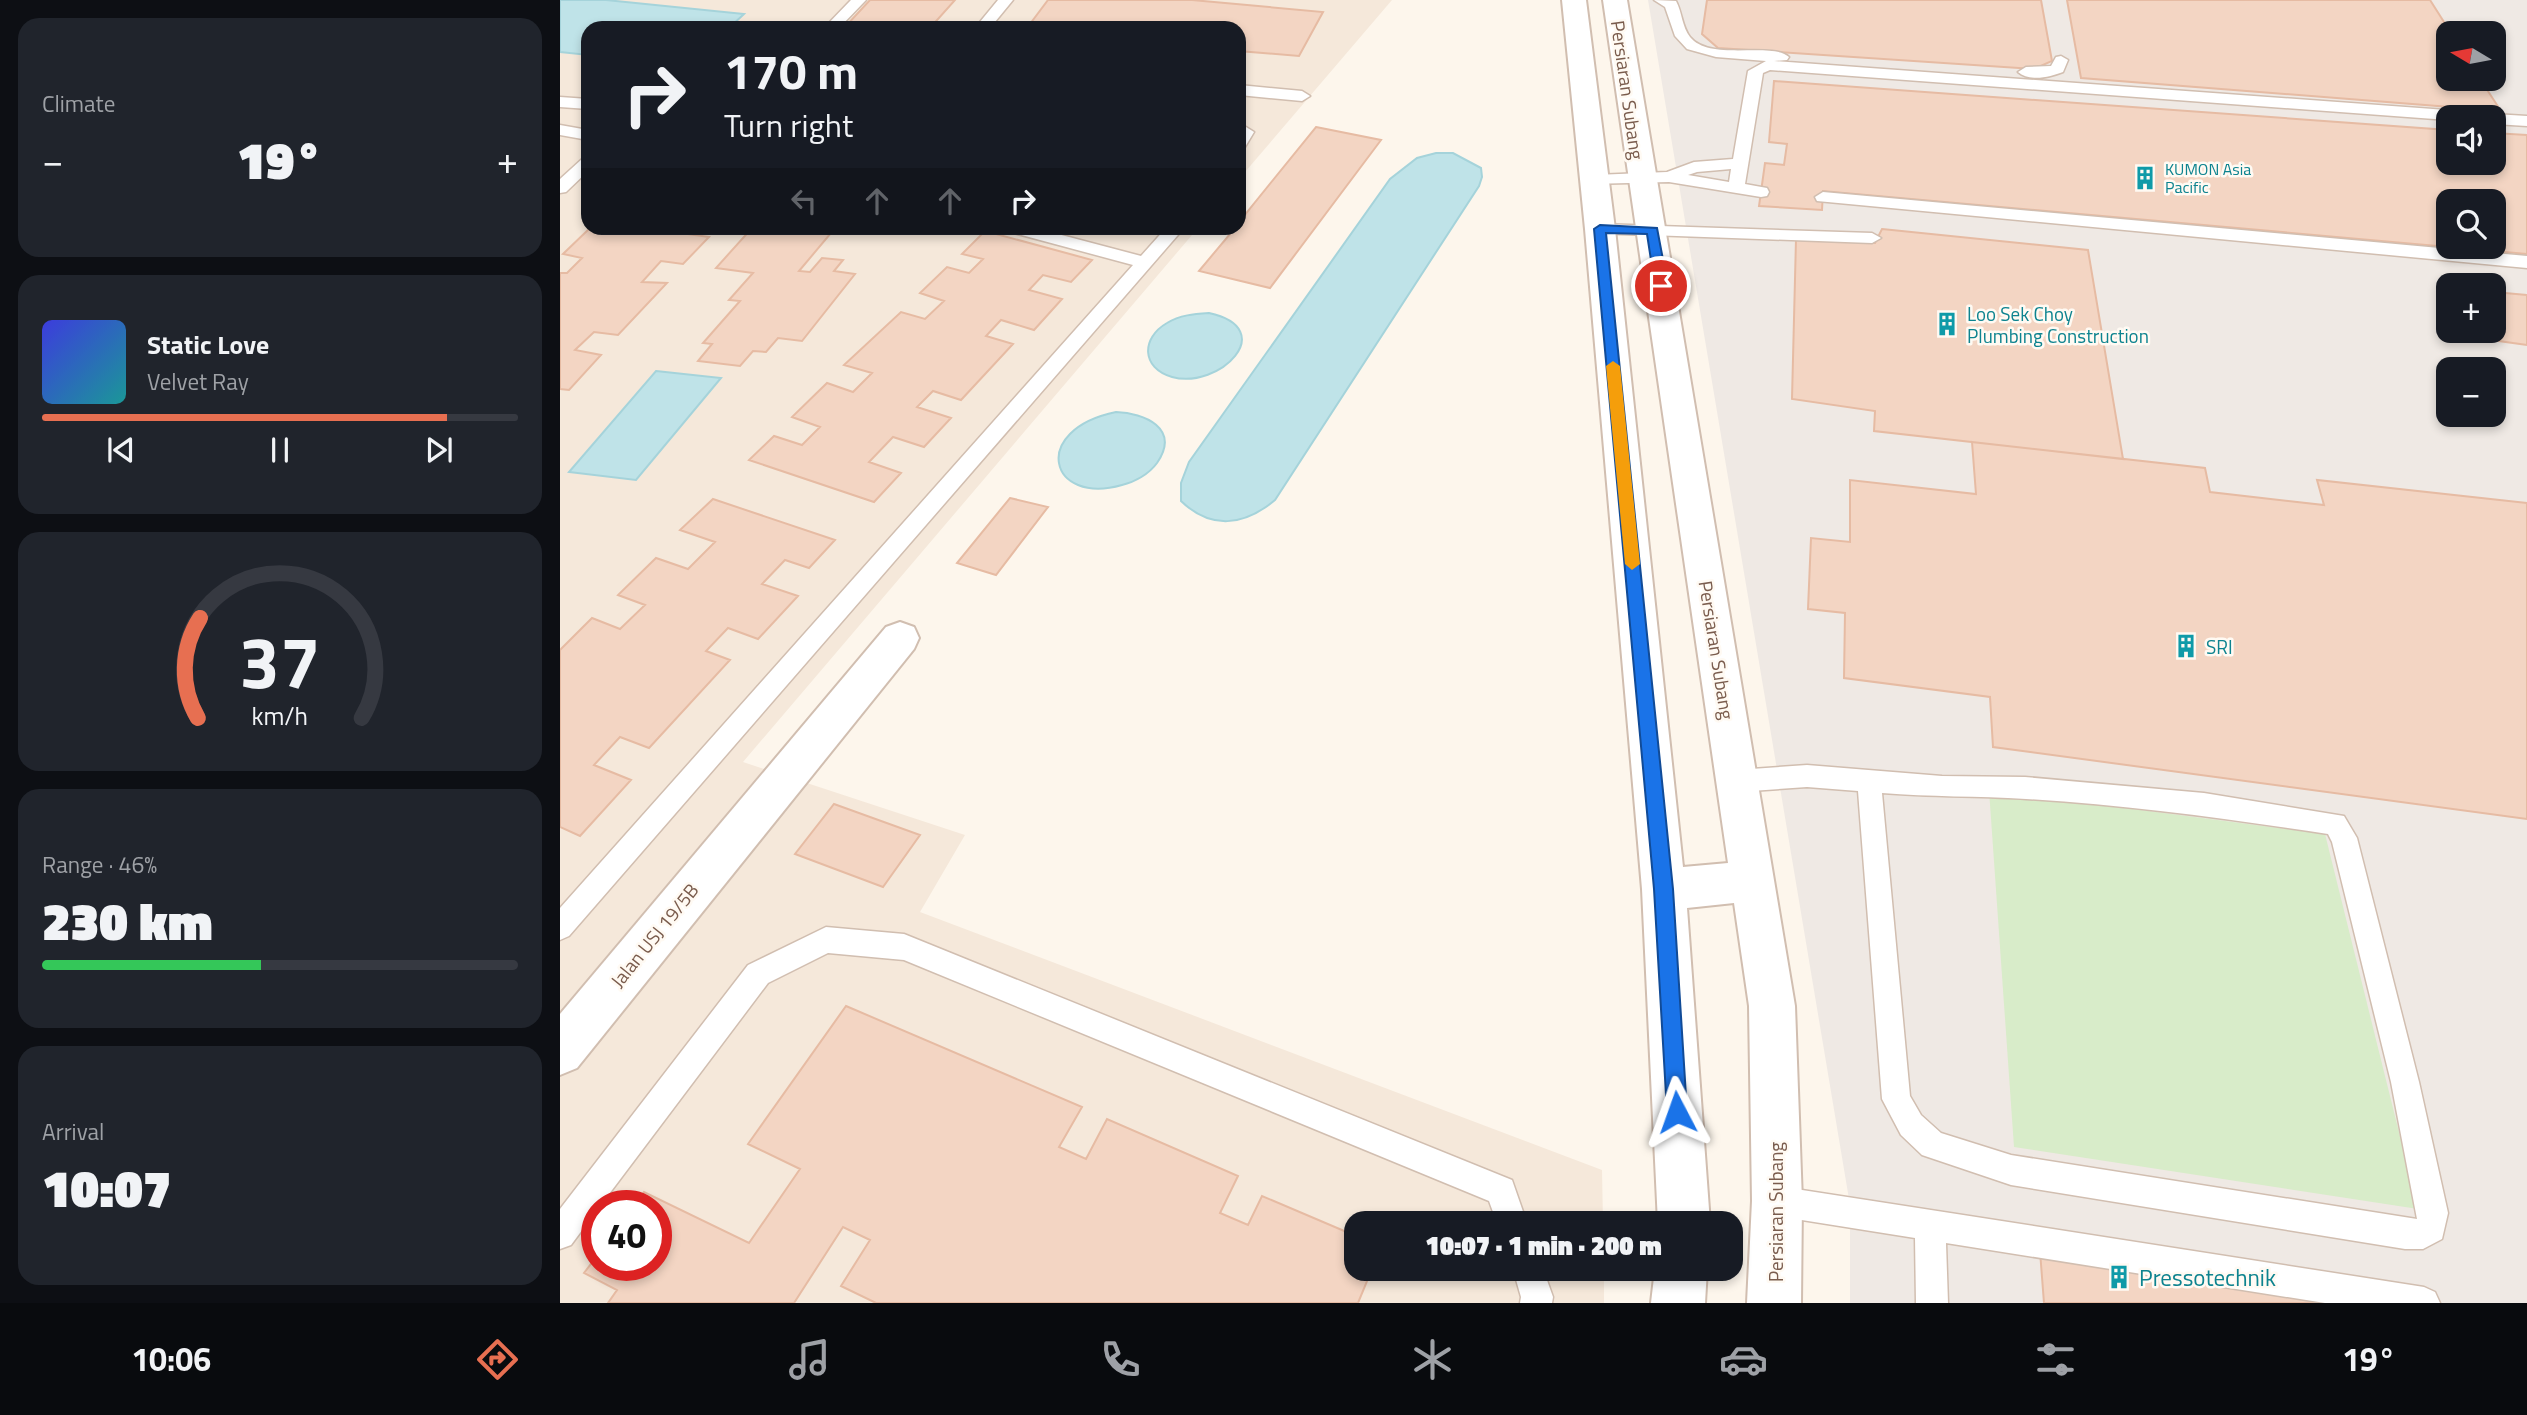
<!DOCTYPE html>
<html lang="en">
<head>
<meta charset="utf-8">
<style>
  :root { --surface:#171b24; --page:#20242c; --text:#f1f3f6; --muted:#9ea1a6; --line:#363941; --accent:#e76f51 }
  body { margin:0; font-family:"Titillium Web",sans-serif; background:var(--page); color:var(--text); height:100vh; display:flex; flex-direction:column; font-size:26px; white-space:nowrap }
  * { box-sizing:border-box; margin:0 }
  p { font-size:23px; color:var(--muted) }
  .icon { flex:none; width:38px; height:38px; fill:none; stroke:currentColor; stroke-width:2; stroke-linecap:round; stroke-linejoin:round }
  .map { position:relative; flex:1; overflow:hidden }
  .panel { display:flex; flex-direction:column; gap:18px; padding:18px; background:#0d0f14; width:560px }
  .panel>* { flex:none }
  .hud { position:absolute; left:21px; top:21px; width:665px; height:214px; border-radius:21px; box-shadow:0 4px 10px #0003; background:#171b24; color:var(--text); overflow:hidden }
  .needle { width:46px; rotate:280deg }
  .buttons { position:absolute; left:1876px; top:21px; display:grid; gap:14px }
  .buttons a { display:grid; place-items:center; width:70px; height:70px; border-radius:14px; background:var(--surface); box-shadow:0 4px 10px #0003; font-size:35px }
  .speed { position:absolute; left:21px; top:1190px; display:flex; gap:14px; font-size:35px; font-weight:700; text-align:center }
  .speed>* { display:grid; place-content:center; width:91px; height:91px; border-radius:50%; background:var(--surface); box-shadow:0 4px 10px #0003; line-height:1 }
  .speed .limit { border:10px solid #d22; background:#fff; color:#111 }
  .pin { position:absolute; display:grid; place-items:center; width:60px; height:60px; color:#fff; margin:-30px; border:4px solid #fff; border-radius:50%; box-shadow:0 2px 7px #0007 }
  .me { position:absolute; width:77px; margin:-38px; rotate:356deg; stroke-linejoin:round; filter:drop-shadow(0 0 5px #0008) }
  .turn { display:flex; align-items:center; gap:24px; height:147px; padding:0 28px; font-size:32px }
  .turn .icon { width:91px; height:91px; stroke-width:2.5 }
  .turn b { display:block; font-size:49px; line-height:60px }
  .lanes { display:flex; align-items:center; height:66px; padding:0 28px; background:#0003; justify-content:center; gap:35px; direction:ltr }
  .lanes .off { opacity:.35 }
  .big { font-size:52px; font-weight:800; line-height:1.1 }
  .panel .widget { flex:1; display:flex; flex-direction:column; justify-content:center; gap:10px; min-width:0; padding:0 24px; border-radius:21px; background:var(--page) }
  .panel .dial { align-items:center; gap:0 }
  .dial svg { height:182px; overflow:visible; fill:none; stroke:var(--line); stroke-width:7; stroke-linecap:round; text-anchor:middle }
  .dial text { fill:var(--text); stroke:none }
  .song { display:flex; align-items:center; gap:21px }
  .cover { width:84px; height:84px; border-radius:10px; background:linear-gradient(135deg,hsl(240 70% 55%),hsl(180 70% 35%)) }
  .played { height:7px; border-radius:4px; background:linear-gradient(90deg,var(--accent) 85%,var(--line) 85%) }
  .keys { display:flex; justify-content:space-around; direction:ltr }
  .heat { display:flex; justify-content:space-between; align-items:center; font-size:38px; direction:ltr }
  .charge { height:10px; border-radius:5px; background:linear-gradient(90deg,#34c759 46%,var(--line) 0) }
  .trip { position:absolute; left:784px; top:1211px; width:399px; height:70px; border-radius:21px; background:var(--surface); box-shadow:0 4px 10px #0003; font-weight:800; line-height:70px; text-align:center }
  .dock { display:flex; height:112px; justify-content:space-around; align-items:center; background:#090b0e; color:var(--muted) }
  .dock .icon { width:49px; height:49px }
  .dock .selected { color:var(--accent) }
  .dock b { font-size:32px; color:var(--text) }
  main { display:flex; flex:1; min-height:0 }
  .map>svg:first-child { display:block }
</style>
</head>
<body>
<main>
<section class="panel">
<div class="widget"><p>Climate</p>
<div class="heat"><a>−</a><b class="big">19°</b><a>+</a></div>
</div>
<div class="widget">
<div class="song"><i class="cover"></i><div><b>Static Love</b><p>Velvet Ray</p></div></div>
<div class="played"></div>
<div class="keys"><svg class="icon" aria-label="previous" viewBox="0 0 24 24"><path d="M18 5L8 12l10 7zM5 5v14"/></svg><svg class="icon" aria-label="pause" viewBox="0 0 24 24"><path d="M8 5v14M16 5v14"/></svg><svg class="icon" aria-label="next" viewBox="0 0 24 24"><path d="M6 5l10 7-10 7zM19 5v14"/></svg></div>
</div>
<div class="widget dial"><svg viewBox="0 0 100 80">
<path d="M14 69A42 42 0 1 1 86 69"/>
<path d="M14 69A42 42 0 0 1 15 25" stroke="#e76f51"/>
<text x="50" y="56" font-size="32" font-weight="700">37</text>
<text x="50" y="72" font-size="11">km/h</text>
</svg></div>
<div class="widget"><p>Range · 46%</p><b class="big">230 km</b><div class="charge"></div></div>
<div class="widget"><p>Arrival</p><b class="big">10:07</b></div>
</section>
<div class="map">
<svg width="1967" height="1303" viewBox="0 0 1967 1303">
  <rect width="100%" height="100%" fill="#fdf6ec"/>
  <!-- residential -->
  <path fill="#f5e8da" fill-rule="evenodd" d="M0 0H832L679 179V28H28V228H638L183 762 405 835 360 912 1042 1170 1043 1223H796V1269H1044V1303H0ZM37 1206H96V1265H37Z"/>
  <!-- industrial -->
  <path fill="#efe9e4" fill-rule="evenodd" d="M1088 0H1967V1303H1290V1205ZM1888 33H1934V79H1888ZM1888 117H1934V163H1888ZM1888 201H1934V247H1888ZM1888 285H1934V331H1888ZM1888 369H1934V415H1888Z"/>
  <!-- green -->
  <path fill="#d8ecc9" d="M1429 790 1765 834 1858 1209 1454 1147Z"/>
  <!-- water -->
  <path fill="#bfe3e8" stroke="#a5d3da" stroke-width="2" d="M0 0H46L184 14 169 28H28V55L0 52Z
    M876 153H893L921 168 922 177 919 186 715 500C684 526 651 530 621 501V483L629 462 830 179 857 158Z
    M649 313C721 329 659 390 612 377 581 368 581 338 607 323 620 315 634 314 649 313Z
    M96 371 161 378 76 480 9 472Z
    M556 412C584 413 621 428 597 463 589 474 575 482 562 485 489 506 469 430 556 412Z"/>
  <!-- building -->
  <path fill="#f3d5c3" stroke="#e6bba3" stroke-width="2" fill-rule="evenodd" d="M310 0H395L370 28H284Z
    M488 0H632L763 12 739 56 679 51V28H467Z
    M1147 0H1481L1492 61 1474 69 1158 48 1142 34Z
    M1507 0H1870L1891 33H1888V79H1920L1941 111 1521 78Z
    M1214 81 1888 130V163H1934V133L1967 135V254L1263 191 1262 210 1199 206 1205 163 1224 165 1227 144 1209 142ZM1888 201H1934V247H1888Z
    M756 127 821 140 710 288 639 271 675 228H679V222Z
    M30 228H134L128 234 149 237 123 264 101 261 82 282 107 283 58 335 34 332 15 350 41 355 9 390 0 389V273H7L22 258 3 254Z
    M192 228H228L271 233 239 271 250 272 262 258 283 260 274 271 295 274 242 341 218 338 206 352 193 351 180 366 138 361 152 344 143 343 180 301 169 300 193 273 156 268Z
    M1322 229 1528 250 1563 459 1314 431 1315 411 1232 399 1236 239 1315 243Z
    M425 231 532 260 511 282 483 275 469 290 502 299 474 330 441 320 426 336 453 344 401 400 373 391 357 407 391 418 364 447 333 437 309 462 341 473 314 502 189 460 214 436 242 445 260 427 232 417 267 383 293 392 312 373 284 365 341 312 365 319 384 301 360 293 387 267 409 273 423 259 402 254Z
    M1934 292 1967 295V345L1939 341 1934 329Z
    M1412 442 1645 468 1650 492 1764 505 1757 480 1967 503V819L1433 747 1430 697 1284 678 1285 613 1248 609 1251 538 1290 542V480L1416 494Z
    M450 498 488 507 436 575 397 563Z
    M153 499 275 540 249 568 225 560 202 584 238 596 198 639 168 628 146 651 170 660 89 748 60 737 34 765 71 780 20 836 0 827V650L32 618 60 629 85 605 58 595 96 558 128 569 155 542 120 530Z
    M274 804 360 835 323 887 235 854Z
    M286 1006 522 1107 499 1147 526 1159 547 1119 678 1176 660 1213 688 1225 702 1196 796 1236V1269H812L798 1303H316L281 1286 310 1240 283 1227 234 1303H48L57 1290 24 1273 37 1256V1265H96V1206H74L84 1192 189 1243 240 1169 188 1144Z
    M1480 1251 1792 1303H1484Z"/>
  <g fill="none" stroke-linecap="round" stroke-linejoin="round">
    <!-- service casing -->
    <g stroke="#d1beb0" stroke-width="3">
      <path id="service" d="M291 0H306L279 28H264Z
        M438 0H453L430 28H415Z
        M1094 0 1116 1C1122 12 1122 27 1130 37 1150 62 1212 41 1229 57L1227 60 1214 61 1914 112 1922 117H1888V120L1210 70 1203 73 1185 184 1207 188 1209 192 1207 196 1201 197 1109 182 1029 184 1027 180 1035 175 1107 172 1134 162 1173 159 1188 71 1206 61 1156 57 1127 49 1115 36 1105 7ZM1171 169 1169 182 1128 175 1137 172Z
        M1501 56 1508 60 1503 72C1490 77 1470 82 1458 72L1466 67 1491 66 1496 57Z
        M679 85 742 91 750 96 742 101 679 95Z
        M0 97 28 99V109L0 107Z
        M1934 114 1967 116V126L1934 124V117H1927Z
        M0 125 28 130V140L0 135Z
        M686 127 694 132 685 147 679 149V131Z
        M28 157V171L6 192 0 193V179L22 159Z
        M1263 192 1967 256V268L1257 201 1255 197Z
        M1040 224 1312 233 1321 238 1312 243 1034 233 1031 229 1034 225Z
        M448 228H475L581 256 606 228H624L9 936 0 940V908L573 265 450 232Z
        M1247 765 1382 776 1465 777 1644 793 1784 816 1797 838 1859 1082 1888 1213 1882 1239 1863 1249H1845L1451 1185 1362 1155 1341 1135 1322 1099 1298 791 1247 787 1177 792 1168 789 1165 781 1168 773 1177 770ZM1322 793C1370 797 1418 796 1466 799 1567 805 1668 819 1768 834L1772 842 1831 1082 1857 1219 1451 1155 1381 1133 1361 1115 1350 1096Z
        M266 927 344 934 952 1180 967 1223H937L929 1201 344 960 268 953 208 983 40 1206H37V1210L11 1245 0 1249V1209L188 965Z
        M1217 1186 1864 1287 1875 1292 1880 1303H1765L1386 1243 1388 1303H1356L1355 1238 1217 1216 1206 1212 1202 1201 1206 1190Z
        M953 1269H983L993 1297 992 1303H960L961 1297Z"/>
    </g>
    <!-- minor casing -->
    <g stroke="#d1beb0" stroke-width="4">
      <path id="minor" d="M340 622 354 627 359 638 354 649 17 1068 0 1075V1014L326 627Z"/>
    </g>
    <!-- tertiary casing -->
    <g stroke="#d1beb0" stroke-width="4">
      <path id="tertiary" d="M1002 0H1026L1055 229 1123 867 1168 863 1043 0H1067L1235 1006 1242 1201 1241 1303H1187L1192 1201 1189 1006 1174 903 1127 908 1150 1223H1098L1082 889 1025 229Z
        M1095 1269H1147L1145 1303H1091Z"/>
    </g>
    <!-- service -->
    <use href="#service" fill="#fff" fill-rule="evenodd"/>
    <!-- minor -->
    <use href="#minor" fill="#fff" fill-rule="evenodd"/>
    <!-- tertiary -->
    <use href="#tertiary" fill="#fff" fill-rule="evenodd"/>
  </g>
  <!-- route -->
  <path fill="#1a73e8" stroke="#114b97" stroke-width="2" d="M1040 225 1097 228 1108 286 1101 290 1095 286 1087 234 1046 233 1113 889 1127 1112 1124 1119 1117 1122 1110 1119 1107 1112 1094 889 1034 229Z"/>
  <!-- slow -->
  <path fill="#f59e0b" d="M1053 361 1060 366 1080 564 1072 570 1065 564 1046 366Z"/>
  <!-- icons -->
  <defs>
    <g id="building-bare" transform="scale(1.89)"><path d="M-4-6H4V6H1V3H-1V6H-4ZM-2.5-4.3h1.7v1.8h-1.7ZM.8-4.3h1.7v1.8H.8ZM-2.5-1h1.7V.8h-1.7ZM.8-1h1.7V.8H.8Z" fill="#0f9aa8" stroke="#fffaf3" stroke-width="2.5" paint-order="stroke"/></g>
  </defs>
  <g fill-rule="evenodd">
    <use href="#building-bare" x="1585" y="178"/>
    <use href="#building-bare" x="1387" y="324"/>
    <use href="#building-bare" x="1626" y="646"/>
    <use href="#building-bare" x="1559" y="1277"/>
  </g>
  <g text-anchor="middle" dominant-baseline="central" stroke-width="5" stroke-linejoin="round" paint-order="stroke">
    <!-- far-culture labels -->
    <g font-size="16" fill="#0d838f" stroke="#fffaf3" text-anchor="start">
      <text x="1605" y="169">KUMON Asia<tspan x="1605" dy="18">Pacific</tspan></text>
    </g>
    <!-- street labels -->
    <g font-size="19" fill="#7a5c4d" stroke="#fffaf3">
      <text transform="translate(1068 90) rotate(82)">Persiaran Subang</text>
      <text transform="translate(1157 650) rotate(81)">Persiaran Subang</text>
      <text transform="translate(94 935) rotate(-51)">Jalan USJ 19/5B</text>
      <text transform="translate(1215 1212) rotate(-90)">Persiaran Subang</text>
    </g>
    <!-- culture labels -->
    <g font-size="19" fill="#0d838f" stroke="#fffaf3" text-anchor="start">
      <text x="1407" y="313">Loo Sek Choy<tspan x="1407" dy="22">Plumbing Construction</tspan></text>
      <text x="1646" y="646">SRI</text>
    </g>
    <!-- near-culture labels -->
    <g font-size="23" fill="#0d838f" stroke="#fffaf3" text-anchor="start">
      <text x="1579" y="1277">Pressotechnik</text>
    </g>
  </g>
</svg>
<div class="buttons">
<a><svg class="needle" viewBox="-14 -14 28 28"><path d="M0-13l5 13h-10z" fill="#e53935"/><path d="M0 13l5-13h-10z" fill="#9ea1a6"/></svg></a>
<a><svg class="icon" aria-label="sound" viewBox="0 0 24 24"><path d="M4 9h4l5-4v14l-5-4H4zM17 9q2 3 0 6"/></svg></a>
<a><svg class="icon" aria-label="search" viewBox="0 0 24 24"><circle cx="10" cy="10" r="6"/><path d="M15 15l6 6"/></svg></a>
<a>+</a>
<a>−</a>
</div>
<div class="speed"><div class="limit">40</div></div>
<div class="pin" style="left:1101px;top:286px;background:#d93025"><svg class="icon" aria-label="arrive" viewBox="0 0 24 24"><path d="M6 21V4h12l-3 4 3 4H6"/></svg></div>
<svg class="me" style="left:1117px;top:1112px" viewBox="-20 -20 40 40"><path d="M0-17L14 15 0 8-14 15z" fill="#1a73e8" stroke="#fff" stroke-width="4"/></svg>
<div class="trip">10:07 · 1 min · 200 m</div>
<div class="hud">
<div class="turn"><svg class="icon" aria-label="right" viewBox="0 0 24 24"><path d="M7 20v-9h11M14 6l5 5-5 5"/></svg><div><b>170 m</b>Turn right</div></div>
<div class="lanes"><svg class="icon off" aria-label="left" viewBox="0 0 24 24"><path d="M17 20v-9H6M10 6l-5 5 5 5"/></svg><svg class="icon off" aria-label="ahead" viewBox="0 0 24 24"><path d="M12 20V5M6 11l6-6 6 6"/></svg><svg class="icon off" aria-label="ahead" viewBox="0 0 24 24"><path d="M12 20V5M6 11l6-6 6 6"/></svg><svg class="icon" aria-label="right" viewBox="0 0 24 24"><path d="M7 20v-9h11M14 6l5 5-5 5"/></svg></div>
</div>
</div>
</main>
<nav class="dock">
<b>10:06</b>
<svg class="icon selected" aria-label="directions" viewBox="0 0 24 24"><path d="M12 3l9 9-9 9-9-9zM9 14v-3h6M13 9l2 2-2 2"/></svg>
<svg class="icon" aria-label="music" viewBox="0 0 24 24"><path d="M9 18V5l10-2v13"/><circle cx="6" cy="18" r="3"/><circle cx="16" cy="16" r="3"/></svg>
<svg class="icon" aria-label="phone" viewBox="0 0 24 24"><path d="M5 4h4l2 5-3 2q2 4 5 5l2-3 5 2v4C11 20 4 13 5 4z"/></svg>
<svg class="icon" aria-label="climate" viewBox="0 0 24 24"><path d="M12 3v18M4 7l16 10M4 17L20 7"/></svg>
<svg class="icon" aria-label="car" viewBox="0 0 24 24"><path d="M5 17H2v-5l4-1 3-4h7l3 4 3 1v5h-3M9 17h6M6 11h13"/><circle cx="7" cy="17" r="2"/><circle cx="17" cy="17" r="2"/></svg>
<svg class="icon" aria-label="filters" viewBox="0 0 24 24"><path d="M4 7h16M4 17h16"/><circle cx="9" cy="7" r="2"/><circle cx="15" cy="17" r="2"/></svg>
<b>19°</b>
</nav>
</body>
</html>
